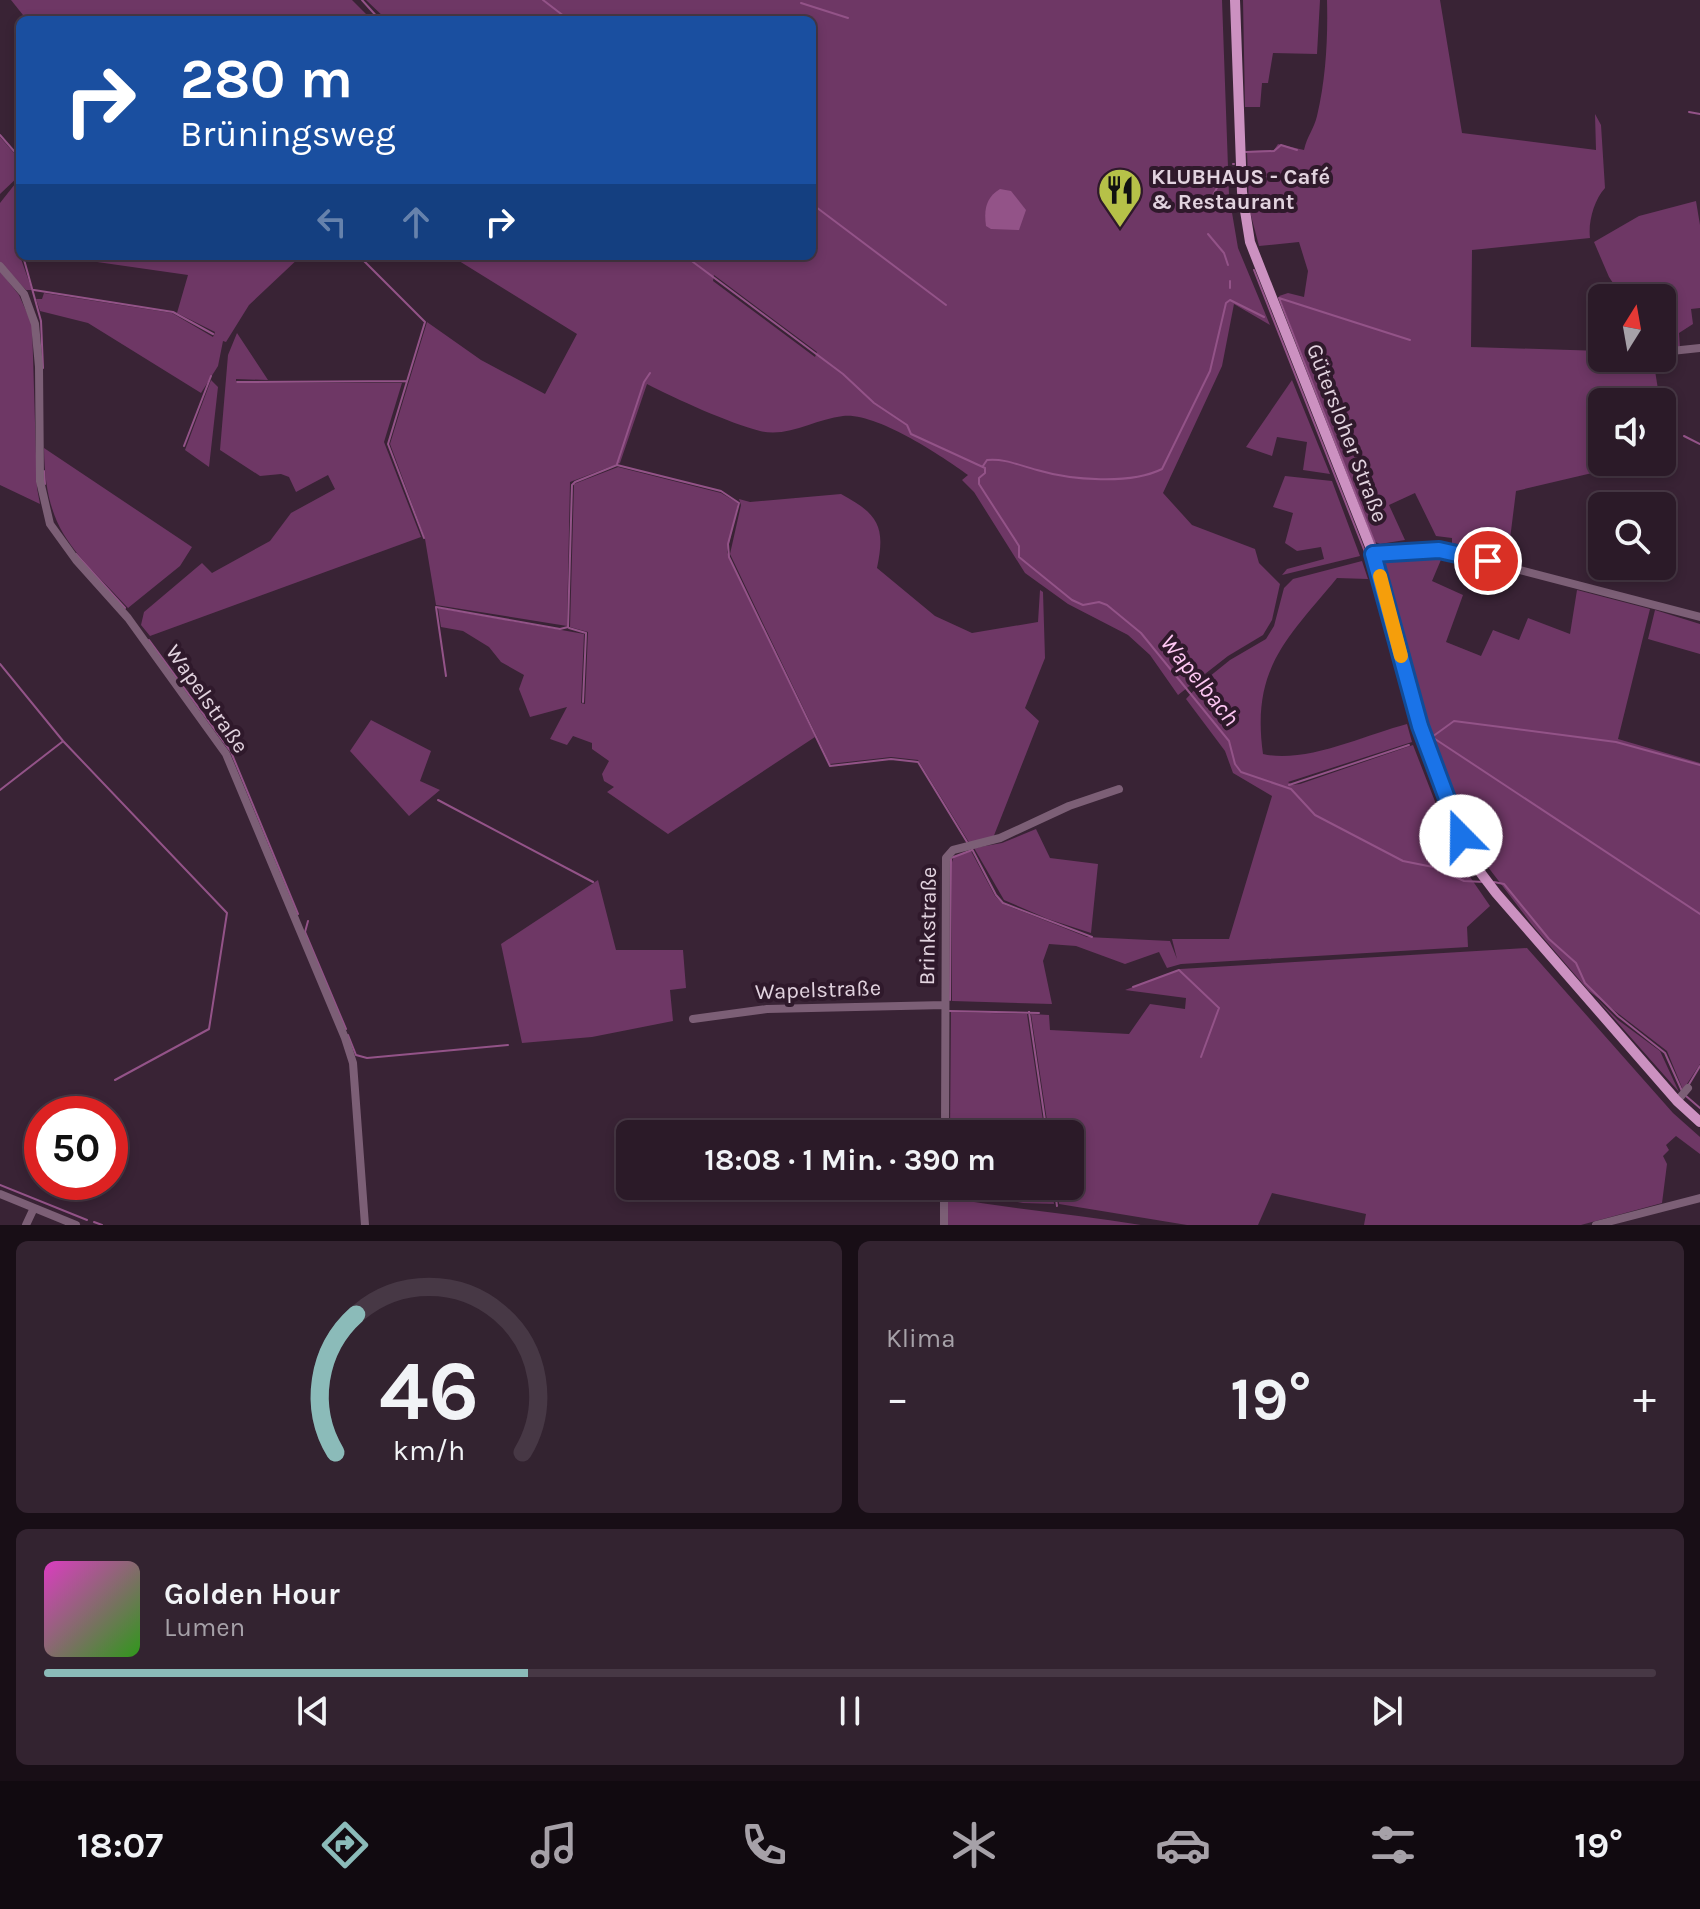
<!DOCTYPE html>
<html lang="de">
<head>
<meta charset="utf-8">
<style>
  :root { --surface:#2b1a28; --page:#332330; --text:#f1f3f6; --muted:#a6a1a8; --line:#473845; --accent:#8bbbb9 }
  body { margin:0; font-family:Karla,sans-serif; background:var(--page); color:var(--text); height:100vh; display:flex; flex-direction:column; font-size:30px; white-space:nowrap }
  * { box-sizing:border-box; margin:0 }
  p { font-size:26px; color:var(--muted) }
  .icon { flex:none; width:44px; height:44px; fill:none; stroke:currentColor; stroke-width:2; stroke-linecap:round; stroke-linejoin:round }
  .map { position:relative; height:1225px; overflow:hidden }
  .panel { display:flex; flex-direction:column; gap:16px; padding:16px; background:#180e16; flex:1 }
  .panel>* { flex:none }
  .guide { position:absolute; left:16px; top:16px; width:800px; height:244px; border-radius:12px; box-shadow:0 4px 12px #0003,0 0 0 2px var(--line); background:#1a4fa0; color:#fff; overflow:hidden }
  .needle { width:52px; rotate:11deg }
  .controls { position:absolute; left:1588px; top:284px; display:grid; gap:16px }
  .controls a { display:grid; place-items:center; width:88px; height:88px; border-radius:12px; background:var(--surface); box-shadow:0 4px 12px #0003,0 0 0 2px var(--line); font-size:40px }
  .speed { position:absolute; left:24px; top:1096px; display:flex; gap:16px; font-size:40px; font-weight:700; text-align:center }
  .speed>* { display:grid; place-content:center; width:104px; height:104px; border-radius:50%; background:var(--surface); box-shadow:0 4px 12px #0003,0 0 0 2px var(--line); line-height:1 }
  .speed .limit { border:12px solid #d22; background:#fff; color:#111 }
  .pin { position:absolute; display:grid; place-items:center; width:68px; height:68px; color:#fff; margin:-34px; border:4px solid #fff; border-radius:50%; box-shadow:0 2px 8px #0007 }
  .me { position:absolute; width:88px; margin:-44px; rotate:338deg; stroke-linejoin:round; filter:drop-shadow(0 0 6px #0008) }
  .turn { display:flex; align-items:center; gap:28px; height:168px; padding:0 32px; font-size:36px }
  .turn .icon { width:104px; height:104px; stroke-width:2.5 }
  .turn b { display:block; font-size:56px; line-height:68px }
  .lanes { display:flex; align-items:center; height:76px; padding:0 32px; background:#0003; justify-content:center; gap:40px; direction:ltr }
  .lanes .off { opacity:.35 }
  .big { font-size:60px; font-weight:700; line-height:1.1 }
  .panel .card { flex:1; display:flex; flex-direction:column; justify-content:center; gap:12px; min-width:0; padding:0 28px; border-radius:12px; background:var(--page) }
  .panel .dial { align-items:center; gap:0 }
  .dial svg { height:208px; overflow:visible; fill:none; stroke:var(--line); stroke-width:7; stroke-linecap:round; text-anchor:middle }
  .dial text { fill:var(--text); stroke:none }
  .song { display:flex; align-items:center; gap:24px }
  .cover { width:96px; height:96px; border-radius:12px; background:linear-gradient(135deg,hsl(310 70% 55%),hsl(110 70% 35%)) }
  .played { height:8px; border-radius:4px; background:linear-gradient(90deg,var(--accent) 30%,var(--line) 30%) }
  .keys { display:flex; justify-content:space-around; direction:ltr }
  .heat { display:flex; justify-content:space-between; align-items:center; font-size:44px; direction:ltr }
  .panel .tiles { flex:1; display:grid; gap:16px; grid-template-columns:1fr 1fr }
  .card:last-child { grid-column:span 2 }
  .trip { position:absolute; left:616px; top:1120px; width:468px; height:80px; border-radius:12px; background:var(--surface); box-shadow:0 4px 12px #0003,0 0 0 2px var(--line); font-weight:700; line-height:80px; text-align:center }
  .tab-bar { display:flex; height:128px; justify-content:space-around; align-items:center; background:#110a10; color:var(--muted) }
  .tab-bar .icon { width:56px; height:56px }
  .tab-bar .selected { color:var(--accent) }
  .tab-bar b { font-size:36px; color:var(--text) }
  .map>svg:first-child { display:block }
</style>
</head>
<body>
<div class="map">
<svg width="1700" height="1225" viewBox="0 0 1700 1225">
  <rect width="100%" height="100%" fill="#392335"/>
  <!-- green -->
  <path fill="#6e3765" fill-rule="evenodd" d="M11 0H352L372 20H27Z
    M366 0H1222L1229 195 1238 248 1270 325 1234 304 1222 366 1163 493 1192 525 1255 549 1259 563 1280 584 1272 620 1263 635 1228 656 1178 695 1150 655 1128 635 1068 604 1025 573 974 492 962 480 968 475C942 456 876 412 843 416 815 419 788 438 760 431 729 423 676 399 647 384L620 463 570 482 567 626 436 605 425 539 390 444 427 322 481 360 545 394 577 334 451 256H812V20H387ZM714 275 817 352 815 357 713 281Z
    M1243 0H1320L1317 54 1273 53 1268 83H1262L1260 107H1245Z
    M1327 0H1440L1462 133 1596 150 1595 114 1601 125 1605 188C1594 200 1588 222 1590 238L1472 250 1471 347 1602 351V358H1653L1660 402H1602V462H1639L1516 491 1508 555 1452 543V538L1436 536 1415 493 1389 505 1405 540 1380 544 1373 541 1279 296 1288 293 1304 297 1308 271 1299 242 1259 246 1249 208 1247 151 1274 150 1278 144 1304 150C1307 136 1314 129 1317 116 1326 78 1328 38 1327 0Z
    M0 137 20 160V175L0 194Z
    M15 184 20 256 32 290H26L0 262V203Z
    M1696 201 1700 225V308L1691 309 1693 324 1679 333 1680 348 1662 349V298H1623L1609 277 1594 242 1639 216Z
    M55 256H301L249 305 226 342 223 341 218 366 201 393 88 323 40 311 36 299H42L44 293 172 313 213 337 215 332 177 313 188 275Z
    M0 271 19 295 32 324 37 488 40 504 0 485Z
    M237 333 268 380 236 379V383H402L384 442 421 537 150 636 141 625 144 612 202 563 212 573 270 541 291 513 335 489 328 475 296 492 289 477 281 474 260 476 220 450 228 355Z
    M211 380 218 387 209 467 185 450Z
    M1292 380 1330 474 1303 470 1307 442 1277 437 1272 456 1246 447Z
    M44 448 192 547 180 566 128 608C74 549 45 534 44 448Z
    M618 467 721 493 738 503 727 552 815 737 668 834 607 792 614 787 604 781 602 774 609 761 592 749V743L573 736 567 745 550 739 567 707 530 717 519 689 524 675 501 662 489 647 463 631 441 627 438 608 584 634 581 703 585 704 588 632 570 627 574 484Z
    M1285 476 1332 481 1360 556 1282 575 1287 569 1324 559 1321 547 1297 551 1285 543 1293 513 1273 507Z
    M841 494C878 514 886 526 877 568L935 616 972 633 1038 622 1040 590 1043 592 1045 658 1025 708 1039 721 993 838 970 844 918 760 891 757 830 764 730 554 741 505 739 499 750 502Z
    M1443 555 1432 581 1463 595 1446 642 1481 656 1493 630 1519 640 1528 618 1570 634 1577 590 1650 609 1618 739 1700 763V1064L1683 1090 1667 1051 1589 991 1533 926 1475 850 1430 736 1381 559Z
    M1362 561 1368 579 1337 578C1287 639 1251 668 1263 754 1305 764 1365 735 1407 724L1412 742 1288 782 1292 785 1300 784 1413 745 1457 858 1490 906 1467 927 1468 947 1181 964 1167 968 1159 952 1125 964 1076 946 1049 944 1043 961 1052 1004 952 1001V862L954 856 971 851 995 896 1003 904 1087 937 1170 941 1177 959 1172 939H1229L1272 796 1233 773 1225 751 1186 699 1199 685 1230 660 1266 639 1274 626 1284 588 1293 579Z
    M1655 610 1700 624V654L1648 639Z
    M371 720 431 751 420 781 440 790 409 816 350 751Z
    M1036 829 1050 858 1098 864 1091 933 1048 919 1004 900 974 848 1002 843Z
    M598 880 616 950H683L686 988 670 990 673 1021 592 1037 522 1043 501 944Z
    M1527 948 1673 1113 1700 1137V1154L1676 1136 1666 1145 1669 1150 1663 1156 1667 1164 1662 1203 1581 1225H1364L1366 1214 1272 1193 1258 1225H1187L1059 1204 1057 1186H1070V1134H1049L1031 1014 1049 1015 1050 1030 1129 1034 1150 1004 1185 1009 1186 998 1125 990 1180 969Z
    M1595 997 1618 1020 1660 1051 1679 1092Z
    M951 1012 1027 1014 1045 1134H950Z
    M950 1186H1052L1054 1204 1023 1203 950 1190Z
    M954 1199C1016 1209 1079 1215 1141 1225H948V1202Z"/>
  <!-- water -->
  <path fill="#935388" d="M1000 189 1011 191 1026 210 1019 230 991 229 986 226C984 211 985 198 1000 189Z"/>
  <g fill="none" stroke-linecap="round" stroke-linejoin="round">
    <!-- stream -->
    <path stroke="#935388" stroke-width="2" d="M362 0 380 20
      M543 0 569 20
      M801 3 848 18
      M1689 112 1700 114
      M0 135 20 158
      M1246 152 1274 151 1281 145 1297 150
      M1233 164H1234
      M20 182 17 185 20 235
      M812 204 946 305
      M1205 210 1226 171
      M1208 234 1224 253 1228 265
      M23 256 41 321 43 368
      M359 256 425 322 388 444 424 538
      M685 256 843 374 874 403 907 425 911 434 985 468V473L979 478V484L1019 546V557L1072 600 1083 605 1099 602 1107 605 1141 633 1229 741 1235 764 1241 772 1291 789 1315 815 1403 861 1433 867 1464 881 1484 882
      M1254 270 1365 552
      M1230 288V281
      M34 290 173 312 213 334
      M237 382 407 381
      M1684 436 1700 444
      M184 446 211 376
      M617 464 644 382 650 373
      M983 466 987 460C1004 458 1021 466 1037 470 1071 480 1130 485 1162 469L1210 371 1226 303 1230 300 1264 317
      M44 471 45 484
      M1405 547 1376 546 1279 298 1410 340
      M76 554 125 608
      M569 628 586 633 583 702
      M149 640 231 752 298 914
      M0 664 63 741 227 913 209 1029 115 1080
      M446 676 436 607 560 629 568 627 572 485 575 482 617 465 721 491 739 503 728 544 729 557 830 766 891 759 918 762 967 842
      M1700 765 1616 742 1454 721 1432 737 1700 914
      M1289 785 1409 745
      M0 790 62 742
      M438 800 593 882
      M972 849 996 895 1003 903 1092 937
      M1494 882 1504 884 1549 939 1576 963 1585 983 1618 1016 1665 1053 1682 1091
      M308 921 305 932 346 1029
      M1133 987 1179 970 1219 1008 1201 1057
      M950 1000 951 858 972 850
      M949 1011 1039 1013
      M1029 1012 1047 1134
      M348 1035 356 1055 367 1058 508 1045
      M1688 1086 1700 1066
      M1686 1096 1700 1108
      M0 1185 87 1220
      M1054 1186 1057 1206
      M94 1222 102 1225"/>
    <!-- minor -->
    <path stroke="#7c5f76" stroke-width="8" d="M0 266 24 294 35 324 39 367 40 481 50 524 76 560 128 618 226 754 345 1038 353 1063 365 1225
      M1662 352 1700 348
      M1373 554 1439 550 1458 554 1700 617
      M693 1019 767 1009 945 1005
      M1677 1101 1688 1088
      M945 1134 946 858 953 850 1000 838 1069 806 1119 789
      M0 1194 76 1225
      M26 1225 33 1210
      M944 1225V1186
      M1596 1225 1700 1198"/>
    <!-- major -->
    <path stroke="#cc91c1" stroke-width="10" d="M1235 0 1242 192 1250 242 1373 554 1420 726 1461 836 1477 868 1496 893 1677 1101 1700 1122"/>
  </g>
  <g fill="none" stroke-linecap="round" stroke-linejoin="round">
    <!-- route casing -->
    <g stroke="#114b97" stroke-width="20">
      <path id="route" d="M1461 836 1420 726 1373 554 1439 550 1488 561"/>
    </g>
    <!-- route -->
    <use href="#route" stroke="#1a73e8" stroke-width="14"/>
    <!-- slow -->
    <path stroke="#f59e0b" stroke-width="14" d="M1380 576 1401 656"/>
  </g>
  <!-- icons -->
  <defs>
    <g id="restaurant-pin" transform="scale(2.3)"><path d="M0 17L-7.5 6A9.5 9.5 0 1 1 7.5 6Z" fill="#b6c148" stroke="#2f192b"/><path d="M-5-6h1v4h1v-4h1v4h1v-4h1v5L-1.5 .5V6h-2V.5L-5-1ZM5-6V6H3V1.5H1.5Q1.5-4 5-6Z" fill="#111"/></g>
  </defs>
  <g fill-rule="evenodd">
    <use href="#restaurant-pin" x="1120" y="190"/>
  </g>
  <g text-anchor="middle" dominant-baseline="central" stroke-width="8" stroke-linejoin="round" paint-order="stroke">
    <!-- poi labels -->
    <g font-size="22" font-weight="bold" fill="#e2d3df" stroke="#2f192b" text-anchor="start">
      <text x="1151" y="177">KLUBHAUS - Café<tspan x="1151" dy="25">&amp; Restaurant</tspan></text>
    </g>
    <!-- street labels -->
    <g font-size="22" fill="#e2d3df" stroke="#2f192b">
      <text transform="translate(1347 433) rotate(69)">Gütersloher Straße</text>
      <text transform="translate(207 699) rotate(55)">Wapelstraße</text>
      <text transform="translate(928 926) rotate(-89)">Brinkstraße</text>
      <text transform="translate(818 990) rotate(-2)">Wapelstraße</text>
    </g>
    <!-- water labels -->
    <g font-size="24" font-style="italic" fill="#fec7f3" stroke="#2f192b">
      <text transform="translate(1200 680) rotate(51)">Wapelbach</text>
    </g>
  </g>
</svg>
<div class="controls">
<a><svg class="needle" viewBox="-14 -14 28 28"><path d="M0-13l5 13h-10z" fill="#e53935"/><path d="M0 13l5-13h-10z" fill="#a6a1a8"/></svg></a>
<a><svg class="icon" aria-label="sound" viewBox="0 0 24 24"><path d="M4 9h4l5-4v14l-5-4H4zM17 9q2 3 0 6"/></svg></a>
<a><svg class="icon" aria-label="search" viewBox="0 0 24 24"><circle cx="10" cy="10" r="6"/><path d="M15 15l6 6"/></svg></a>
</div>
<div class="speed"><div class="limit">50</div></div>
<div class="pin" style="left:1488px;top:561px;background:#d93025"><svg class="icon" aria-label="arrive" viewBox="0 0 24 24"><path d="M6 21V4h12l-3 4 3 4H6"/></svg></div>
<svg class="me" style="left:1461px;top:836px" viewBox="-20 -20 40 40"><circle r="19" fill="#fff"/><path d="M0-13L10 11 0 6-10 11z" fill="#1a73e8"/></svg>
<div class="trip">18:08 · 1 Min. · 390 m</div>
<div class="guide">
<div class="turn"><svg class="icon" aria-label="right" viewBox="0 0 24 24"><path d="M7 20v-9h11M14 6l5 5-5 5"/></svg><div><b>280 m</b>Brüningsweg</div></div>
<div class="lanes"><svg class="icon off" aria-label="left" viewBox="0 0 24 24"><path d="M17 20v-9H6M10 6l-5 5 5 5"/></svg><svg class="icon off" aria-label="ahead" viewBox="0 0 24 24"><path d="M12 20V5M6 11l6-6 6 6"/></svg><svg class="icon" aria-label="right" viewBox="0 0 24 24"><path d="M7 20v-9h11M14 6l5 5-5 5"/></svg></div>
</div>
</div>
<section class="panel">
<div class="tiles">
<div class="card dial"><svg viewBox="0 0 100 80">
<path d="M14 69A42 42 0 1 1 86 69"/>
<path d="M14 69A42 42 0 0 1 22 16" stroke="#8bbbb9"/>
<text x="50" y="56" font-size="32" font-weight="700">46</text>
<text x="50" y="72" font-size="11">km/h</text>
</svg></div>
<div class="card"><p>Klima</p>
<div class="heat"><a>−</a><b class="big">19°</b><a>+</a></div>
</div>
<div class="card">
<div class="song"><i class="cover"></i><div><b>Golden Hour</b><p>Lumen</p></div></div>
<div class="played"></div>
<div class="keys"><svg class="icon" aria-label="previous" viewBox="0 0 24 24"><path d="M18 5L8 12l10 7zM5 5v14"/></svg><svg class="icon" aria-label="pause" viewBox="0 0 24 24"><path d="M8 5v14M16 5v14"/></svg><svg class="icon" aria-label="next" viewBox="0 0 24 24"><path d="M6 5l10 7-10 7zM19 5v14"/></svg></div>
</div>
</div>
</section>
<nav class="tab-bar">
<b>18:07</b>
<svg class="icon selected" aria-label="directions" viewBox="0 0 24 24"><path d="M12 3l9 9-9 9-9-9zM9 14v-3h6M13 9l2 2-2 2"/></svg>
<svg class="icon" aria-label="music" viewBox="0 0 24 24"><path d="M9 18V5l10-2v13"/><circle cx="6" cy="18" r="3"/><circle cx="16" cy="16" r="3"/></svg>
<svg class="icon" aria-label="phone" viewBox="0 0 24 24"><path d="M5 4h4l2 5-3 2q2 4 5 5l2-3 5 2v4C11 20 4 13 5 4z"/></svg>
<svg class="icon" aria-label="climate" viewBox="0 0 24 24"><path d="M12 3v18M4 7l16 10M4 17L20 7"/></svg>
<svg class="icon" aria-label="car" viewBox="0 0 24 24"><path d="M5 17H2v-5l4-1 3-4h7l3 4 3 1v5h-3M9 17h6M6 11h13"/><circle cx="7" cy="17" r="2"/><circle cx="17" cy="17" r="2"/></svg>
<svg class="icon" aria-label="filters" viewBox="0 0 24 24"><path d="M4 7h16M4 17h16"/><circle cx="9" cy="7" r="2"/><circle cx="15" cy="17" r="2"/></svg>
<b>19°</b>
</nav>
</body>
</html>
